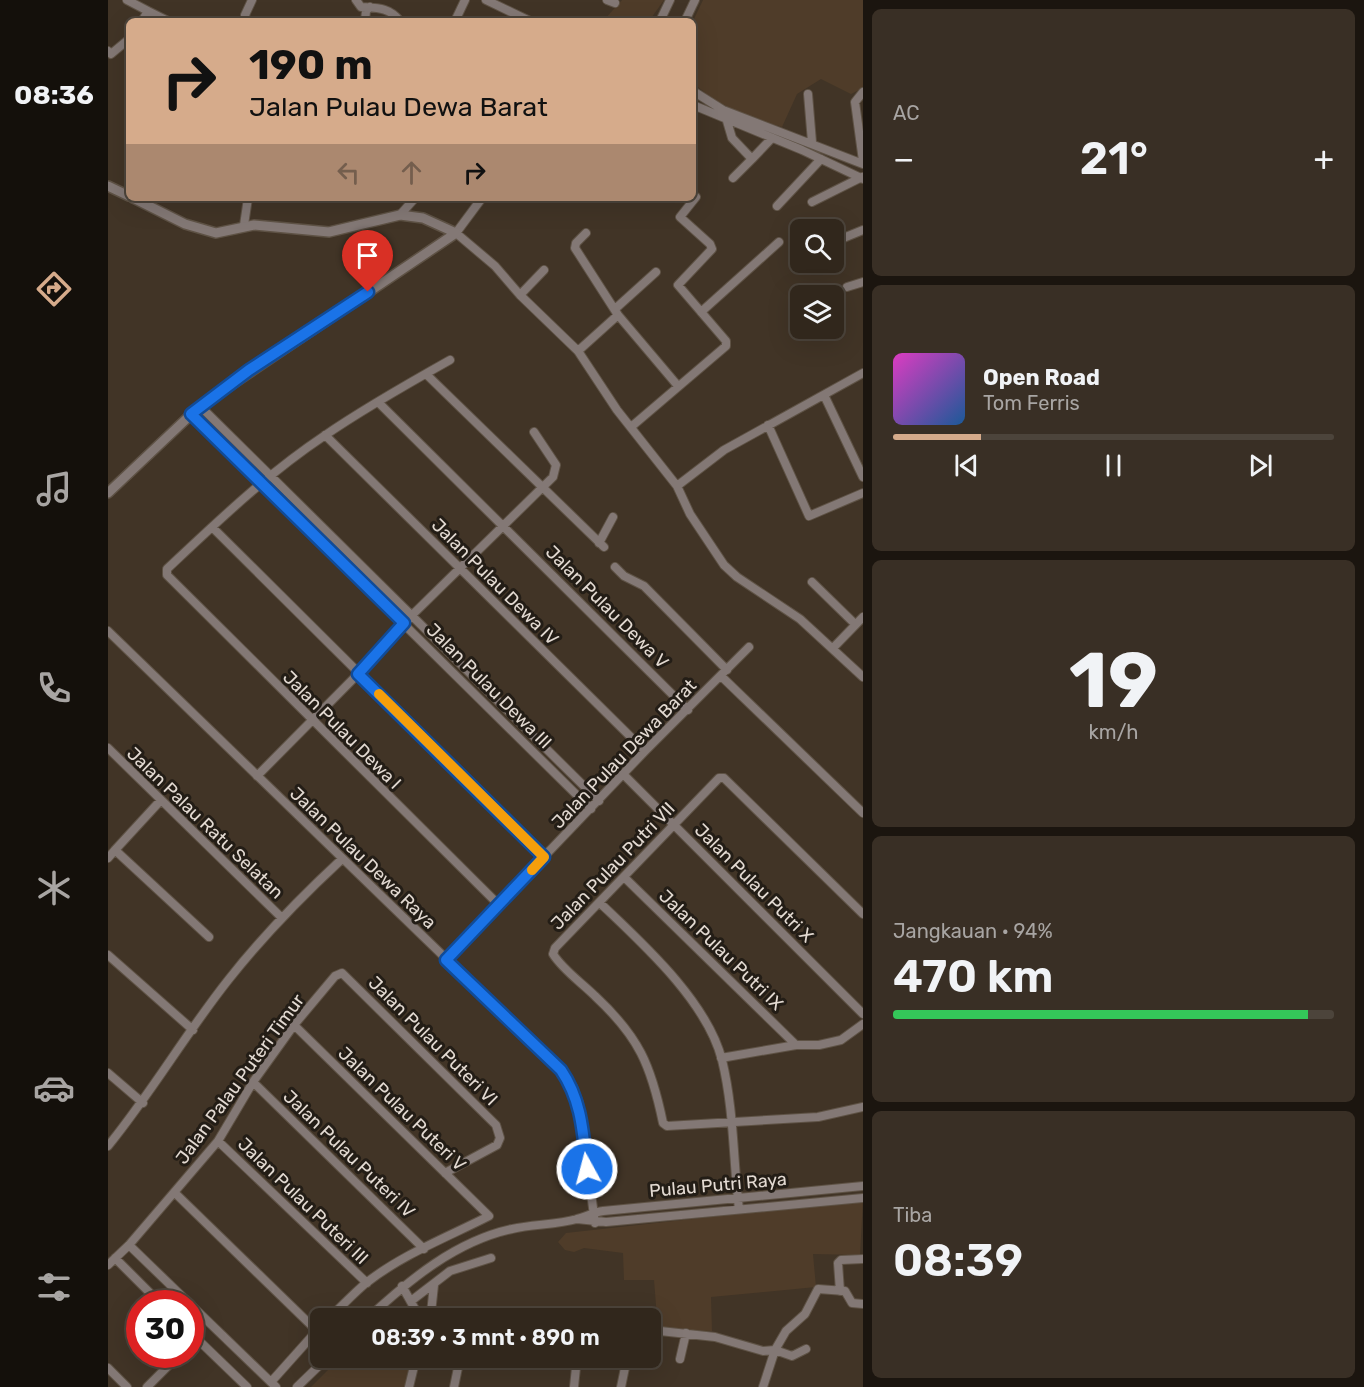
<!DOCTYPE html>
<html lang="id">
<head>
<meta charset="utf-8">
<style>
  :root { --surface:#31271c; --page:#392f25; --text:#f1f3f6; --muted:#a8a5a3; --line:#4c443b; --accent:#d6ab8b }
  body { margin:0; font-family:Rubik,sans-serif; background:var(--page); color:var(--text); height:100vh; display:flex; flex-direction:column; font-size:22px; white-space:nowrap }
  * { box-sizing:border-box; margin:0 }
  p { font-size:20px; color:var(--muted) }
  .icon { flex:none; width:33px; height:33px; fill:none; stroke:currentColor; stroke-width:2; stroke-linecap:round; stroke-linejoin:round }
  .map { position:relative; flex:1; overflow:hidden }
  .details { display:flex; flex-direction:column; gap:9px; padding:9px; background:#1b150f; width:501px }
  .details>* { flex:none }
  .banner { position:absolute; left:18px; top:18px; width:570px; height:183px; border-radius:9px; box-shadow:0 6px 24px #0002,0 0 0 2px var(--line); background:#d6ab8b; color:#111; overflow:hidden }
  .fabs { position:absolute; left:682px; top:219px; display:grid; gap:12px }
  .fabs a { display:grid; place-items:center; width:54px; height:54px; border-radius:9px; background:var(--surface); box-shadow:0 6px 24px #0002,0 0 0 2px var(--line); font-size:30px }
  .speed { position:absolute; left:18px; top:1290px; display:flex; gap:12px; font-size:30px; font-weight:700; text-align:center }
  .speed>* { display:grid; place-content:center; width:78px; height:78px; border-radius:50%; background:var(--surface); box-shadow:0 6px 24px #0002,0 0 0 2px var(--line); line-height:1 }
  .speed .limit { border:9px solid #d22; background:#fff; color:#111 }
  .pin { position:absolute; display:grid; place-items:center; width:51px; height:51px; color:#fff; margin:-62px -26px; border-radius:50% 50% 50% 0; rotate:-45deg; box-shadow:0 0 6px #0007 }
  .pin .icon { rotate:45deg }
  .me { position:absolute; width:66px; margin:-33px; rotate:353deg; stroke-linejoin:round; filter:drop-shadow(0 0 4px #0008) }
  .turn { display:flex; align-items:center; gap:21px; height:126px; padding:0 24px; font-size:27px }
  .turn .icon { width:78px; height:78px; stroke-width:2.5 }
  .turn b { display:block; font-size:42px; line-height:51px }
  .lanes { display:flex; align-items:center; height:57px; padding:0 24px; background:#0003; justify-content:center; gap:30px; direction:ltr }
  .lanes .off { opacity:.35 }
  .big { font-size:45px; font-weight:600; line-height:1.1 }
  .details .card { flex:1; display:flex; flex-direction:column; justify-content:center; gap:9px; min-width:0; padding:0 21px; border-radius:9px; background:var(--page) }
  .details .dial { align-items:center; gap:0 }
  .dial b { font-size:78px; line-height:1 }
  .song { display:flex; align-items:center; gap:18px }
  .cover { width:72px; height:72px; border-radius:9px; background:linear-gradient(135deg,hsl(310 70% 55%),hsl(210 70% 35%)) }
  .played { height:6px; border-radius:3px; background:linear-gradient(90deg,var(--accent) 20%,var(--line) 20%) }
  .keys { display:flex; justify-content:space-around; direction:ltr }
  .heat { display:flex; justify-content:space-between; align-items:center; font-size:33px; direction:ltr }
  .charge { height:9px; border-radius:4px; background:linear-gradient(90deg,#34c759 94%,var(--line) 0) }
  .trip { position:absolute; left:202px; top:1308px; width:351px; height:60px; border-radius:9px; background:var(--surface); box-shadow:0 6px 24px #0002,0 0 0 2px var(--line); font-weight:600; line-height:60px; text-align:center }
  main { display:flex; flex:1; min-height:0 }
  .tab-bar { display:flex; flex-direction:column; width:108px; justify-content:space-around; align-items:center; background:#14100b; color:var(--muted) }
  .tab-bar .icon { width:42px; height:42px }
  .tab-bar .on { color:var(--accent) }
  .tab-bar b { font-size:27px; color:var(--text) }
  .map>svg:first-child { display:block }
</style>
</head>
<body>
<main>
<nav class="tab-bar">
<b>08:36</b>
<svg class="icon on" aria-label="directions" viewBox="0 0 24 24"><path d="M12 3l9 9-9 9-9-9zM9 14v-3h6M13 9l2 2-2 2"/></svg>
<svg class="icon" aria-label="music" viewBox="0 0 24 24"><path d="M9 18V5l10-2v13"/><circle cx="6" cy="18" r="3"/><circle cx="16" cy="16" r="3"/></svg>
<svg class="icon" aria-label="phone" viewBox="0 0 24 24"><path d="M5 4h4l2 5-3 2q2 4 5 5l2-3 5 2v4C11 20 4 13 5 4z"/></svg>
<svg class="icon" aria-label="climate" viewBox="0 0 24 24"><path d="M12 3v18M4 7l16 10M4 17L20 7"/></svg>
<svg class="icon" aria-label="car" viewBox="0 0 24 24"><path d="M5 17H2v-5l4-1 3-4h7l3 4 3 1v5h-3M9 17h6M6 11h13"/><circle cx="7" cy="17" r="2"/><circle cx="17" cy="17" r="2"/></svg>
<svg class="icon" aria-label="filters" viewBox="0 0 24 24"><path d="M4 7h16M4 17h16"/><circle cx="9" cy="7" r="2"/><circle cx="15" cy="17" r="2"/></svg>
</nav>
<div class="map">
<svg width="755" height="1387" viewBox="0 0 755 1387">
  <rect width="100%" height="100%" fill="#413426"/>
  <!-- built -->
  <path fill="#4f3c29" d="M514 0H556L541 21H495Z
    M595 0H755V88L743 94 713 79 689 94 674 127 641 117 606 100 585 83V21Z
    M755 1200 752 1255 705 1254 708 1287 603 1297 604 1331 550 1330 546 1280H516L515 1253 476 1248 466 1252 457 1250 450 1242 458 1233Z
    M232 1358H305L300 1387H203Z"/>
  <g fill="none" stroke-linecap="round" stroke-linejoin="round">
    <!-- minor casing -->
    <g stroke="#5e5245" stroke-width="10">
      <path id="minor" d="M19 0 40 11 34 21
        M248 0 253 7C269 8 281 7 292 21
        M378 0 422 21
        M499 0 507 3
        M40 11 60 21
        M139 21 137 15 144 0
        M257 21 258 11 262 7
        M347 21 357 0
        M552 21 562 0
        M577 21 587 0
        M0 51 3 54 21 39
        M585 91 615 110 755 164
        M755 92 747 102 755 161
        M700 94 704 142
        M585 105 694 150 755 179
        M619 121 624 138 644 159 625 178
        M644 159 663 139
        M374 198 348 233 387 266 412 295 470 351 509 410 569 486 582 514 616 565 629 577 692 619 755 677
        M704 202 754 177
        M669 206 713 159
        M292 215 307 198
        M136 225 140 198
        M478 233 468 243 467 248 510 315 570 386
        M728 241 755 230
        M739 287 755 282
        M412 295 436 270
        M507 309 548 272
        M593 312 671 242
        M470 351 510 315
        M342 360C301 383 255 409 216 436 159 474 109 522 59 569V575L390 904
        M318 374 496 547
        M717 397 755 477
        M271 403 580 710
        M92 406 491 801
        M83 414 483 809
        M660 425 701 516 755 493
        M523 427 618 346V341L570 285 604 249 602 244 572 217 588 197
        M217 435 537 751
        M569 486 616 450 755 373
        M104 527 436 857
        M491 543 505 517
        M507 567 516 576 536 586 619 670
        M704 582 747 624
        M0 631 453 1070 465 1087 471 1103 487 1223
        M725 648 755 617
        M613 676 755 813
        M0 748 174 918
        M515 774 755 1014
        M149 776 250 674 296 623 445 477 448 465 426 432
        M53 800 7 850 101 937
        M0 858 7 850
        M516 877 688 1045
        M492 903C534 943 599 1001 614 1060 626 1109 625 1159 631 1209
        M755 914 616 778H611L447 948 445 954C455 970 474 983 487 996 531 1037 543 1065 555 1123L559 1126 710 1117 755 1107
        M0 955 85 1030
        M337 960 537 751 641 647
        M186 1025 381 1216C340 1237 295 1254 258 1283 245 1294 233 1307 221 1318
        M613 1058 688 1045H711L733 1040 755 1024
        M0 1073 35 1103
        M145 1082 316 1249
        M110 1141 259 1283
        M0 1146C44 1092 78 1033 121 979 155 936 194 896 234 859
        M67 1193 208 1330
        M469 1219 498 1222 755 1198
        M21 1245 82 1304
        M7 1258 53 1304
        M0 1265 21 1245 110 1141 145 1082 186 1025 227 976 234 973 388 1125 392 1138 389 1145 337 1173
        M294 1286 312 1318
        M732 1291 730 1263 733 1260 755 1259
        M303 1301 342 1271 383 1258
        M82 1304 168 1387
        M260 1318C301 1280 348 1241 404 1229 425 1224 448 1225 469 1219 478 1217 486 1212 495 1211L755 1186
        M311 1318 323 1313 326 1285
        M543 1330 607 1337 655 1351 667 1350 678 1331 697 1314 710 1289 737 1291 744 1303 755 1304
        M82 1332 139 1387
        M572 1359 578 1333
        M0 1368 19 1387
        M163 1382 213 1326
        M39 1387 72 1354
        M189 1387 219 1358
        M301 1387 308 1358
        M346 1387 352 1358
        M466 1387 469 1358
        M513 1387 519 1358
        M655 1387 667 1350 684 1356 698 1349"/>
    </g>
    <!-- tertiary casing -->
    <g stroke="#5e5245" stroke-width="12">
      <path id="tertiary" d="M0 186 21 196
        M0 493 92 406 348 233 315 218 292 215 221 232 146 225 108 233 77 224 25 198"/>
    </g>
    <!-- minor -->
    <use href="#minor" stroke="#837875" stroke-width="8"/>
    <!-- tertiary -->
    <use href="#tertiary" stroke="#837875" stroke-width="9"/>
  </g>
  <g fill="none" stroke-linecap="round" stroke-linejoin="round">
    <!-- route casing -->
    <g stroke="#114b97" stroke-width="15">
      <path id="route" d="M260 292 141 370 83 414 296 623 250 674 436 857 338 960 453 1070C474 1101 475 1133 479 1169"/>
    </g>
    <!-- route -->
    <use href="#route" stroke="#1a73e8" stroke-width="10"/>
    <!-- slow -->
    <path stroke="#f59e0b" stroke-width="10" d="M271 694 436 857 424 870"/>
  </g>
  <g text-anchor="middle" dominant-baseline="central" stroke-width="6" stroke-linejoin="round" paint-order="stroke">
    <!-- street labels -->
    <g font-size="18" fill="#e3dad2" stroke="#231d16">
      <text transform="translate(387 582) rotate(45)">Jalan Pulau Dewa IV</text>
      <text transform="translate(499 607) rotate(45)">Jalan Pulau Dewa V</text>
      <text transform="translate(381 686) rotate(45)">Jalan Pulau Dewa III</text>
      <text transform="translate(234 730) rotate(45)">Jalan Pulau Dewa I</text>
      <text transform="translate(516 754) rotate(-46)">Jalan Pulau Dewa Barat</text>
      <text transform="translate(97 823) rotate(44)">Jalan Palau Ratu Selatan</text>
      <text transform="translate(255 858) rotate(44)">Jalan Pulau Dewa Raya</text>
      <text transform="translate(505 866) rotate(-46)">Jalan Pulau Putri VII</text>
      <text transform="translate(646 883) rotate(45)">Jalan Pulau Putri X</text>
      <text transform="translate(613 950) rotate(44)">Jalan Pulau Putri IX</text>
      <text transform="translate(325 1041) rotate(45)">Jalan Pulau Puteri VI</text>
      <text transform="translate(132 1079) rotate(-54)">Jalan Palau Puteri Timur</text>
      <text transform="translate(294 1109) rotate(44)">Jalan Pulau Puteri V</text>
      <text transform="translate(241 1154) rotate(44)">Jalan Pulau Puteri IV</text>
      <text transform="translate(610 1185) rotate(-5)">Pulau Putri Raya</text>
      <text transform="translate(195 1201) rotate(44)">Jalan Pulau Puteri III</text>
    </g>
  </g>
</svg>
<div class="fabs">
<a><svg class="icon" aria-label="search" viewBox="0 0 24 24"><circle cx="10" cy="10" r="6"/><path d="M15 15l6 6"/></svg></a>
<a><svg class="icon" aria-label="layers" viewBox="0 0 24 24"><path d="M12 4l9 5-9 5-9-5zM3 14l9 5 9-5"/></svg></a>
</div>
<div class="speed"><div class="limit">30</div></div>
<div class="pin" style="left:260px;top:292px;background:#d93025"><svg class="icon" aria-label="arrive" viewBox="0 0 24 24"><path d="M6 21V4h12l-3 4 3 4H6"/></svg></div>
<svg class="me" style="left:479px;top:1169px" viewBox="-20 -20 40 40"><circle r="17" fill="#1a73e8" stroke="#fff" stroke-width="3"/><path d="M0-11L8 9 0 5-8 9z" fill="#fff"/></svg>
<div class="trip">08:39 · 3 mnt · 890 m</div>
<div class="banner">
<div class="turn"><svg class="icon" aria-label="right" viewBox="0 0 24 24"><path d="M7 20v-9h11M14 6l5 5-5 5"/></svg><div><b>190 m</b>Jalan Pulau Dewa Barat</div></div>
<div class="lanes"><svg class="icon off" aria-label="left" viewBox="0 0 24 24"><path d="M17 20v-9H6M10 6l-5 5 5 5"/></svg><svg class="icon off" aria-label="ahead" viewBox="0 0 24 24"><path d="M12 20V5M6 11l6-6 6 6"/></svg><svg class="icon" aria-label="right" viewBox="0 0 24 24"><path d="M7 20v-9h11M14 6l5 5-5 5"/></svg></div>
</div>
</div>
<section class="details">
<div class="card"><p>AC</p>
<div class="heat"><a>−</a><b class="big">21°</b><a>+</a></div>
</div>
<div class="card">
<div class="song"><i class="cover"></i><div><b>Open Road</b><p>Tom Ferris</p></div></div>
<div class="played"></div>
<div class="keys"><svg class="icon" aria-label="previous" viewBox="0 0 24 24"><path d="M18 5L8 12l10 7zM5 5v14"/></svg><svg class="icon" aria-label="pause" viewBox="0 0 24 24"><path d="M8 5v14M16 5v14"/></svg><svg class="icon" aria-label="next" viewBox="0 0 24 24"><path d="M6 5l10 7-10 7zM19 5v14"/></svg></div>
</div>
<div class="card dial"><b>19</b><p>km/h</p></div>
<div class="card"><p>Jangkauan · 94%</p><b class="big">470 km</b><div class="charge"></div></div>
<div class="card"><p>Tiba</p><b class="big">08:39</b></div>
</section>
</main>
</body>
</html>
